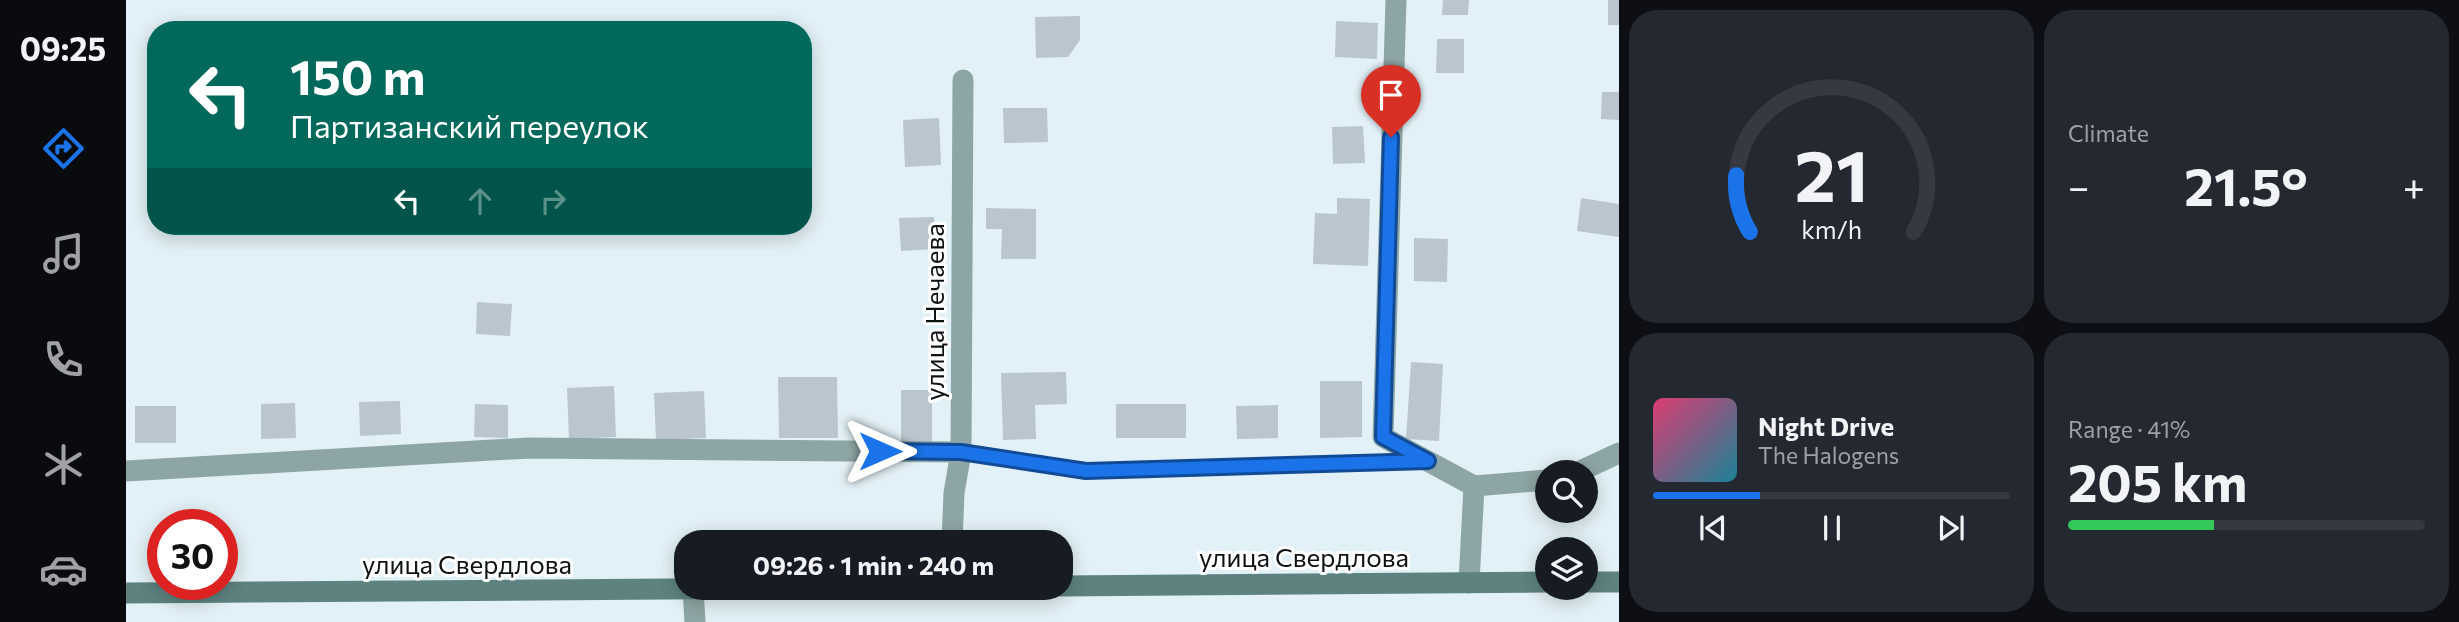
<!DOCTYPE html>
<html lang="en">
<head>
<meta charset="utf-8">
<style>
  :root { --surface:#171b24; --page:#242831; --text:#f1f3f6; --muted:#9ea1a6; --line:#363941; --accent:#1a73e8 }
  body { margin:0; font-family:Commissioner,sans-serif; background:var(--page); color:var(--text); height:100vh; display:flex; flex-direction:column; font-size:26px; white-space:nowrap }
  * { box-sizing:border-box; margin:0 }
  p { font-size:23px; color:var(--muted) }
  .icon { flex:none; width:38px; height:38px; fill:none; stroke:currentColor; stroke-width:2; stroke-linecap:round; stroke-linejoin:round }
  .map { position:relative; flex:1; overflow:hidden }
  .side { display:flex; flex-direction:column; gap:10px; padding:10px; background:#0d0f14; width:840px }
  .side>* { flex:none }
  .banner { position:absolute; left:21px; top:21px; width:665px; height:214px; border-radius:28px; box-shadow:0 4px 18px #0003; background:#00695c; color:#fff; overflow:hidden }
  .tools { position:absolute; left:1409px; top:460px; display:grid; gap:14px }
  .tools a { display:grid; place-items:center; width:63px; height:63px; border-radius:50%; background:var(--surface); box-shadow:0 4px 18px #0003; font-size:35px }
  .speed { position:absolute; left:21px; top:509px; display:flex; gap:14px; font-size:35px; font-weight:700; text-align:center }
  .speed>* { display:grid; place-content:center; width:91px; height:91px; border-radius:50%; background:var(--surface); box-shadow:0 4px 18px #0003; line-height:1 }
  .speed .limit { border:10px solid #d22; background:#fff; color:#111 }
  .pin { position:absolute; display:grid; place-items:center; width:60px; height:60px; color:#fff; margin:-72px -30px; border-radius:50% 50% 50% 0; rotate:-45deg; box-shadow:0 0 7px #0007 }
  .pin .icon { rotate:45deg }
  .me { position:absolute; width:77px; margin:-38px; rotate:90deg; stroke-linejoin:round; filter:drop-shadow(0 0 5px #0008) }
  .turn { display:flex; align-items:center; gap:24px; height:147px; padding:0 28px; font-size:32px }
  .turn .icon { width:91px; height:91px; stroke-width:2.5 }
  .turn b { display:block; font-size:49px; line-height:60px }
  .lanes { display:flex; align-items:center; height:66px; padding:0 28px; background:#0003; justify-content:center; gap:35px; direction:ltr }
  .lanes .off { opacity:.35 }
  .big { font-size:52px; font-weight:700; line-height:1.1 }
  .side .widget { flex:1; display:flex; flex-direction:column; justify-content:center; gap:10px; min-width:0; padding:0 24px; border-radius:28px; background:var(--page) }
  .side .dial { align-items:center; gap:0 }
  .dial svg { height:182px; overflow:visible; fill:none; stroke:var(--line); stroke-width:7; stroke-linecap:round; text-anchor:middle }
  .dial text { fill:var(--text); stroke:none }
  .song { display:flex; align-items:center; gap:21px }
  .cover { width:84px; height:84px; border-radius:10px; background:linear-gradient(135deg,hsl(340 70% 55%),hsl(190 70% 35%)) }
  .played { height:7px; border-radius:4px; background:linear-gradient(90deg,var(--accent) 30%,var(--line) 30%) }
  .keys { display:flex; justify-content:space-around; direction:ltr }
  .heat { display:flex; justify-content:space-between; align-items:center; font-size:38px; direction:ltr }
  .charge { height:10px; border-radius:5px; background:linear-gradient(90deg,#34c759 41%,var(--line) 0) }
  .side .tiles { flex:1; display:grid; gap:10px; grid-template-columns:repeat(2,1fr) }
  .trip { position:absolute; left:548px; top:530px; width:399px; height:70px; border-radius:28px; background:var(--surface); box-shadow:0 4px 18px #0003; font-weight:700; line-height:70px; text-align:center }
  main { display:flex; flex:1; min-height:0 }
  .menu { display:flex; flex-direction:column; width:126px; justify-content:space-around; align-items:center; background:#090b0e; color:var(--muted) }
  .menu .icon { width:49px; height:49px }
  .menu .selected { color:var(--accent) }
  .menu b { font-size:32px; color:var(--text) }
  .map>svg:first-child { display:block }
</style>
</head>
<body>
<main>
<nav class="menu">
<b>09:25</b>
<svg class="icon selected" aria-label="directions" viewBox="0 0 24 24"><path d="M12 3l9 9-9 9-9-9zM9 14v-3h6M13 9l2 2-2 2"/></svg>
<svg class="icon" aria-label="music" viewBox="0 0 24 24"><path d="M9 18V5l10-2v13"/><circle cx="6" cy="18" r="3"/><circle cx="16" cy="16" r="3"/></svg>
<svg class="icon" aria-label="phone" viewBox="0 0 24 24"><path d="M5 4h4l2 5-3 2q2 4 5 5l2-3 5 2v4C11 20 4 13 5 4z"/></svg>
<svg class="icon" aria-label="climate" viewBox="0 0 24 24"><path d="M12 3v18M4 7l16 10M4 17L20 7"/></svg>
<svg class="icon" aria-label="car" viewBox="0 0 24 24"><path d="M5 17H2v-5l4-1 3-4h7l3 4 3 1v5h-3M9 17h6M6 11h13"/><circle cx="7" cy="17" r="2"/><circle cx="17" cy="17" r="2"/></svg>
</nav>
<div class="map">
<svg width="1493" height="622" viewBox="0 0 1493 622">
  <rect width="100%" height="100%" fill="#e2f1f7"/>
  <!-- building -->
  <path fill="#bbc5cf" d="M1317 0H1343L1342 15H1316Z
    M1482 0H1493V25H1482Z
    M954 16V40L942 57 910 58 909 17Z
    M1210 21 1252 23 1251 59 1209 57Z
    M1311 39H1338V73H1310Z
    M1476 92H1493V120L1475 119Z
    M877 108H921L922 142 878 143Z
    M813 118 815 165 779 167 777 120Z
    M1237 126 1239 163 1207 164 1206 127Z
    M1211 198 1244 199 1242 266 1187 264 1189 213 1211 214Z
    M1455 198 1493 204V237L1451 231Z
    M860 208 910 209V259H875L876 229H860Z
    M808 217 810 249 775 251 773 218Z
    M1288 238 1322 239 1321 282 1288 281Z
    M351 302 386 304 384 336 350 334Z
    M1285 362 1317 364 1313 441 1280 439Z
    M940 372 941 404 909 405 910 439 877 440 875 373Z
    M652 377H711L712 438H653Z
    M1194 381H1236V437L1194 438Z
    M488 386 490 437 443 439 441 388Z
    M775 390H806V442H775Z
    M578 391 580 438 530 440 528 393Z
    M274 401 275 434 234 436 233 402Z
    M169 403 170 438 135 439V404Z
    M349 404 382 405V438L348 437Z
    M990 404H1060V438H990Z
    M1152 405V438L1111 439 1110 406Z
    M9 406H50V443H9Z"/>
  <g fill="none" stroke-linecap="round" stroke-linejoin="round">
    <!-- service -->
    <path stroke="#8da5a4" stroke-width="12" d="M835 452 960 471 1295 461"/>
    <!-- minor -->
    <path stroke="#8da5a4" stroke-width="21" d="M1270 0 1257 437 1348 486
      M0 471 403 448 835 452
      M1452 472 1493 453
      M1348 486 1421 480
      M826 542 828 493 835 452 837 80
      M1343 583 1348 486
      M567 589 569 622"/>
    <!-- secondary -->
    <path stroke="#5e8280" stroke-width="21" d="M1460 582H1493
      M934 586 1421 582
      M0 593 682 588"/>
  </g>
  <g fill="none" stroke-linecap="round" stroke-linejoin="round">
    <!-- route casing -->
    <g stroke="#114b97" stroke-width="18">
      <path id="route" d="M754 451 835 452 960 471 1302 461 1257 437 1265 137"/>
    </g>
    <!-- route -->
    <use href="#route" stroke="#1a73e8" stroke-width="12"/>
  </g>
  <g text-anchor="middle" dominant-baseline="central" stroke-width="6" stroke-linejoin="round" paint-order="stroke">
    <!-- street labels -->
    <g font-size="26" fill="#0d1214" stroke="#fff">
      <text transform="translate(807 312) rotate(-90)">улица Нечаева</text>
      <text x="1178" y="556">улица Свердлова</text>
      <text x="341" y="563">улица Свердлова</text>
    </g>
  </g>
</svg>
<div class="tools">
<a><svg class="icon" aria-label="search" viewBox="0 0 24 24"><circle cx="10" cy="10" r="6"/><path d="M15 15l6 6"/></svg></a>
<a><svg class="icon" aria-label="layers" viewBox="0 0 24 24"><path d="M12 4l9 5-9 5-9-5zM3 14l9 5 9-5"/></svg></a>
</div>
<div class="speed"><div class="limit">30</div></div>
<div class="pin" style="left:1265px;top:137px;background:#d93025"><svg class="icon" aria-label="arrive" viewBox="0 0 24 24"><path d="M6 21V4h12l-3 4 3 4H6"/></svg></div>
<svg class="me" style="left:754px;top:451px" viewBox="-20 -20 40 40"><path d="M0-17L14 15 0 8-14 15z" fill="#1a73e8" stroke="#fff" stroke-width="4"/></svg>
<div class="trip">09:26 · 1 min · 240 m</div>
<div class="banner">
<div class="turn"><svg class="icon" aria-label="left" viewBox="0 0 24 24"><path d="M17 20v-9H6M10 6l-5 5 5 5"/></svg><div><b>150 m</b>Партизанский переулок</div></div>
<div class="lanes"><svg class="icon" aria-label="left" viewBox="0 0 24 24"><path d="M17 20v-9H6M10 6l-5 5 5 5"/></svg><svg class="icon off" aria-label="ahead" viewBox="0 0 24 24"><path d="M12 20V5M6 11l6-6 6 6"/></svg><svg class="icon off" aria-label="right" viewBox="0 0 24 24"><path d="M7 20v-9h11M14 6l5 5-5 5"/></svg></div>
</div>
</div>
<section class="side">
<div class="tiles">
<div class="widget dial"><svg viewBox="0 0 100 80">
<path d="M14 69A42 42 0 1 1 86 69"/>
<path d="M14 69A42 42 0 0 1 8 44" stroke="#1a73e8"/>
<text x="50" y="56" font-size="32" font-weight="700">21</text>
<text x="50" y="72" font-size="11">km/h</text>
</svg></div>
<div class="widget"><p>Climate</p>
<div class="heat"><a>−</a><b class="big">21.5°</b><a>+</a></div>
</div>
<div class="widget">
<div class="song"><i class="cover"></i><div><b>Night Drive</b><p>The Halogens</p></div></div>
<div class="played"></div>
<div class="keys"><svg class="icon" aria-label="previous" viewBox="0 0 24 24"><path d="M18 5L8 12l10 7zM5 5v14"/></svg><svg class="icon" aria-label="pause" viewBox="0 0 24 24"><path d="M8 5v14M16 5v14"/></svg><svg class="icon" aria-label="next" viewBox="0 0 24 24"><path d="M6 5l10 7-10 7zM19 5v14"/></svg></div>
</div>
<div class="widget"><p>Range · 41%</p><b class="big">205 km</b><div class="charge"></div></div>
</div>
</section>
</main>
</body>
</html>
